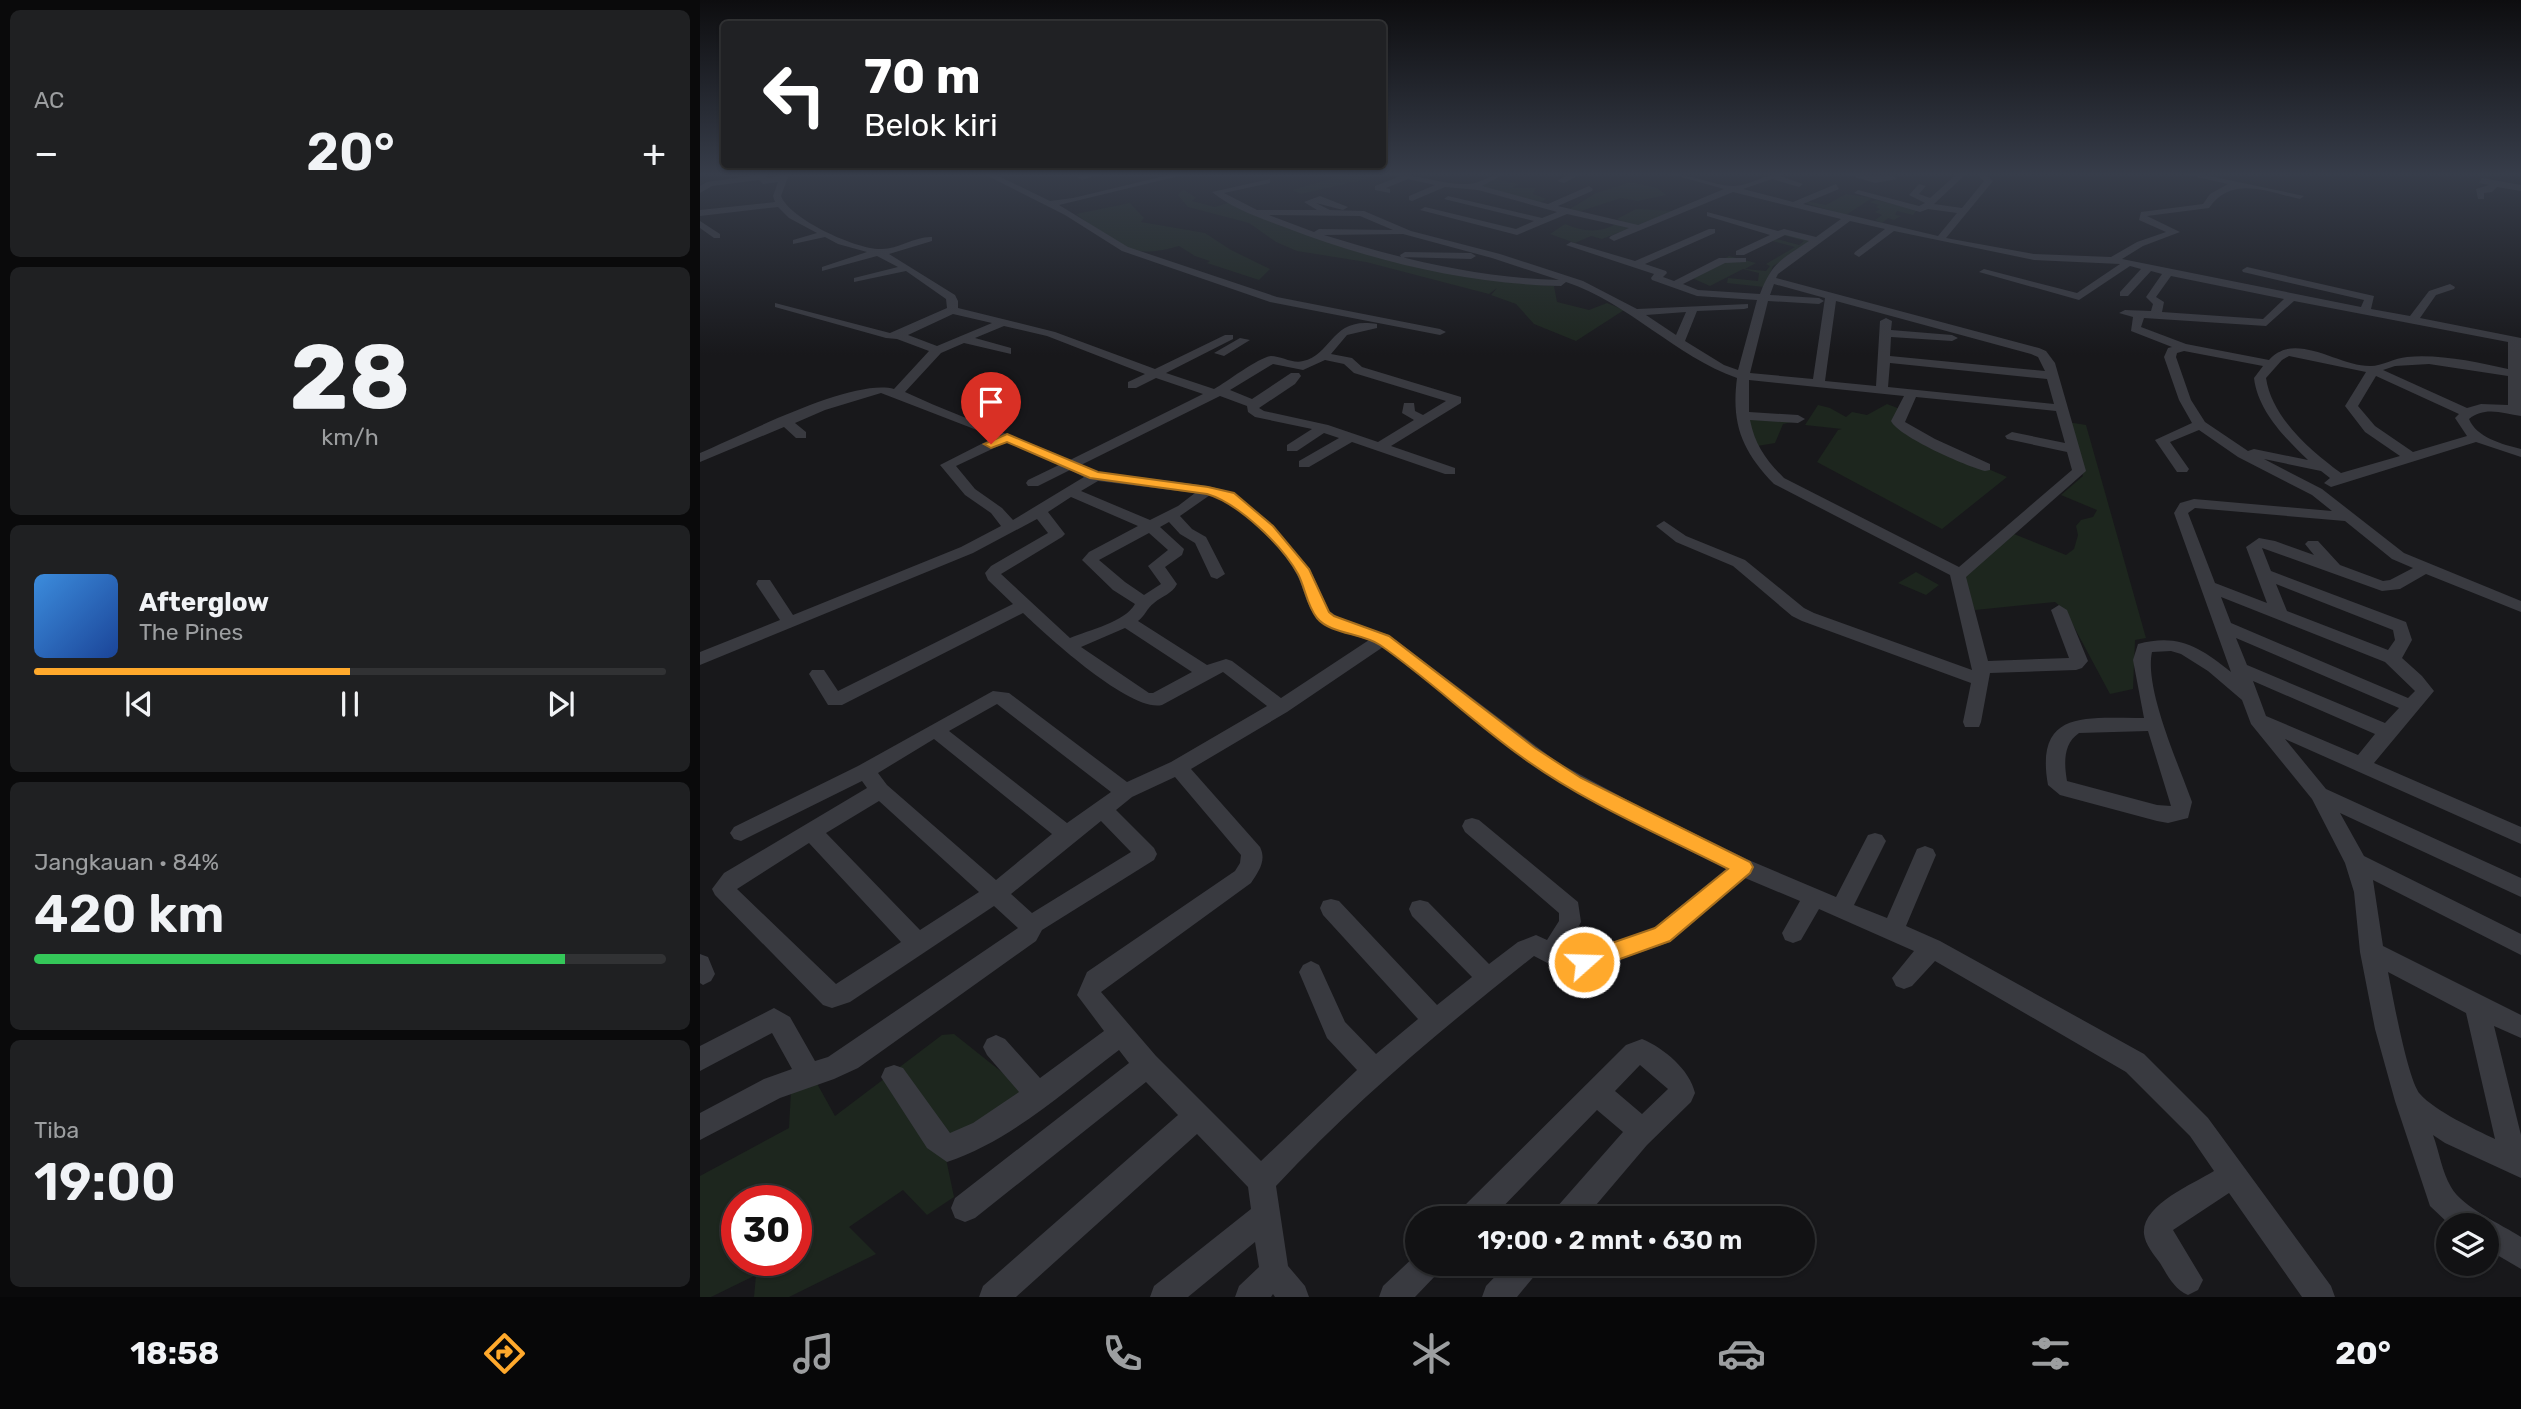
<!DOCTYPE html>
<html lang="id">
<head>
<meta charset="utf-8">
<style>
  :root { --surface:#121214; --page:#1f2022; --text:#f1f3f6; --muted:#9c9ea0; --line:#313234; --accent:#ffa92c }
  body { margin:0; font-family:Rubik,sans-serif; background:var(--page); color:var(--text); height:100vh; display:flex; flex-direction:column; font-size:26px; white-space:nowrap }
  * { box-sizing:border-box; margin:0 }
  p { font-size:23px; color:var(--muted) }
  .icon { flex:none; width:38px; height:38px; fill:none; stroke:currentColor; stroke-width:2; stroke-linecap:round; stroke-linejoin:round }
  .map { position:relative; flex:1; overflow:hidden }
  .drawer { display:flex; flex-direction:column; gap:10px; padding:10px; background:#0a0a0b; width:700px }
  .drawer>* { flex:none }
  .banner { position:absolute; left:21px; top:21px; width:665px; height:147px; border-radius:7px; box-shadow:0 2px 5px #0004,0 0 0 2px var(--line); background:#202124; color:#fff; overflow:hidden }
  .buttons { position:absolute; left:1736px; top:1213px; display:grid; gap:14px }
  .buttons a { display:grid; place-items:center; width:63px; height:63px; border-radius:50%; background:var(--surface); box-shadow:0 2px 5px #0004,0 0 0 2px var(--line); font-size:35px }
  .speed { position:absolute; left:21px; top:1185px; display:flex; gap:14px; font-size:35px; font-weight:700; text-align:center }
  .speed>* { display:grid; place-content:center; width:91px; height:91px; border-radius:50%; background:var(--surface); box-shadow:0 2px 5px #0004,0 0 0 2px var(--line); line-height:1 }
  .speed .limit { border:10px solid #d22; background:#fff; color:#111 }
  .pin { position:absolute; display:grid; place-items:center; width:60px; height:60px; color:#fff; margin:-72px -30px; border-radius:50% 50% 50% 0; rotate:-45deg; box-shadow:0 0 7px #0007 }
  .pin .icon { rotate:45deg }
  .me { position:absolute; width:77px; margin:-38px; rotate:70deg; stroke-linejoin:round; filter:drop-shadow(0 0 5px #0008) }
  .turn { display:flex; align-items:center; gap:24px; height:147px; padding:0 28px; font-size:32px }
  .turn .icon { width:91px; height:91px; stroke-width:2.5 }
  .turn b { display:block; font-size:49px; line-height:60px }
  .big { font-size:52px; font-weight:600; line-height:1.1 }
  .drawer .tile { flex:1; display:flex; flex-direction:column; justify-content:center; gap:10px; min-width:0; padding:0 24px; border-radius:10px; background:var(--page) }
  .drawer .dial { align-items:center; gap:0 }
  .dial b { font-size:91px; line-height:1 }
  .song { display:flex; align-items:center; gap:21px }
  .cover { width:84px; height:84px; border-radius:10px; background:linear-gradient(135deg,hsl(210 70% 55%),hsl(220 70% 35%)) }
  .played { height:7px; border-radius:4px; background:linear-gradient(90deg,var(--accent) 50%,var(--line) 50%) }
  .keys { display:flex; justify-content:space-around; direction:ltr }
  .heat { display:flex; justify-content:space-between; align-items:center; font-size:38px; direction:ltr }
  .charge { height:10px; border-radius:5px; background:linear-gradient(90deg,#34c759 84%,var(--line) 0) }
  .trip { position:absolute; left:705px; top:1206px; width:410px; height:70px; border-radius:35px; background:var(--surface); box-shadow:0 2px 5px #0004,0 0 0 2px var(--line); font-weight:600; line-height:70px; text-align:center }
  .tabs { display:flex; height:112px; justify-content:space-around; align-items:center; background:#070708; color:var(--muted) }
  .tabs .icon { width:49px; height:49px }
  .tabs .current { color:var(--accent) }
  .tabs b { font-size:32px; color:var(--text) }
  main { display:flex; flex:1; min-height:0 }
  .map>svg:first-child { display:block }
</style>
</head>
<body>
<main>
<section class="drawer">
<div class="tile"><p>AC</p>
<div class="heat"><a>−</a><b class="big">20°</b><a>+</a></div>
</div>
<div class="tile dial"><b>28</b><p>km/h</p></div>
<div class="tile">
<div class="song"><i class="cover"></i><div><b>Afterglow</b><p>The Pines</p></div></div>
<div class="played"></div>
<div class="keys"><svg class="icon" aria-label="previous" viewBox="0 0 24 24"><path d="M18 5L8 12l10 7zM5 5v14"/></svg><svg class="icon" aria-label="pause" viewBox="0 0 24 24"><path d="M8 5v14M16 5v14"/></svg><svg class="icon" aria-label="next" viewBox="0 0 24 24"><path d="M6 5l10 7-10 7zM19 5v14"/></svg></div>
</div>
<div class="tile"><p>Jangkauan · 84%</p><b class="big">420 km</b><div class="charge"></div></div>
<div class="tile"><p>Tiba</p><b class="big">19:00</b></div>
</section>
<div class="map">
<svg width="1821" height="1297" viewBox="0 0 1821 1297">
  <rect width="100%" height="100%" fill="#18181b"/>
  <!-- green -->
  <path fill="#1d261e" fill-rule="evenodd" d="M625 174H642L667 179 601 194 592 190 634 178Z
    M792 178 818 184 812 188H836L833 194 846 199 839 203 778 187Z
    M931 182 957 188 966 195 938 201 921 198 878 212 870 209 896 193Z
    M483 189 496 198 492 201 515 207 531 202C562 215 593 230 626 240 701 265 778 282 854 286L857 302 889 310 907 303 924 310 876 341 834 324 816 304 791 295 797 288 789 294 666 262 597 251 576 242 549 223 488 207 478 195Z
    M1146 194 1172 198 1146 215 1105 203 1106 201 1126 205Z
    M1176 200 1217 210 1213 215 1197 211 1195 215 1201 216 1194 220 1188 218 1182 223 1175 220 1182 215 1175 212 1180 209 1176 207 1179 205 1170 202Z
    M430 203 444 218 441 222 505 233 531 250 570 269 559 280 507 263 510 261 495 256 479 246C428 261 415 244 376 214Z
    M936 209 974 211 902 239 891 236 875 243 850 234 865 224C885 232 901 234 921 221L917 219Z
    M1085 233 1115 240 1073 266 1064 287 1027 283 1028 278 1058 281 1059 273 1043 269 1010 286 992 278 1029 256 1056 263 1045 269 1066 271 1070 266 1066 264 1095 247 1068 240 1073 238 1099 245 1104 241 1080 234Z
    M1187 404 1200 409 1197 426 1225 442 1307 477 1242 529 1117 462 1138 430 1142 429 1105 425 1118 405 1130 408 1146 417 1152 412 1167 415Z
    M1044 417 1092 422 1083 424 1075 443 1057 446Z
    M1367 422 1386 425 1446 638 1435 640 1433 689 1410 694 1365 610 1355 602 1275 610 1260 574 1309 532 1366 555 1374 549 1378 535 1376 526 1381 520 1393 517 1397 510 1361 495 1383 476Z
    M1216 572 1239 585 1226 595 1198 583Z
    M254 1034 337 1100 246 1159 254 1197 227 1215 203 1190 149 1227 176 1254 89 1297H54L56 1275 11 1297H0V1176L89 1128 91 1091 115 1080 135 1116 242 1035ZM37 1200H96V1260H37Z"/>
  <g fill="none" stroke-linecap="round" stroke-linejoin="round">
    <!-- street -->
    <path fill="#393a40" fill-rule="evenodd" d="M64 174 68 178 89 174 81 196C90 219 155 249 180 249 197 250 215 236 232 237V241L189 254 255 295 258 301V308L355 332 455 369 525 335H533V339L466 373 514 389C527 382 557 358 571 356 581 356 593 364 603 361 633 354 631 316 677 324V328L647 335 631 354 652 358 662 367 761 397V403L691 446 755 468V474H745L652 442 609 467H599V461L639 438 624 433 597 451H587V445L612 429 555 417 548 412 547 406 520 396 381 465 398 472 508 486 534 493 573 526 610 569 629 611 643 620 689 635 857 762 944 809 1051 861 1136 897 1168 835 1175 833 1182 835 1186 841 1154 905 1187 918 1217 849 1225 846 1233 849 1236 855 1206 926 1240 941 1444 1054 1508 1118 1631 1286 1635 1297H1602L1529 1193 1473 1230 1503 1280 1498 1290 1488 1295C1474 1289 1468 1276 1460 1263 1454 1255 1445 1244 1444 1234 1441 1205 1493 1184 1514 1171L1490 1136 1426 1072 1235 961 1212 986 1204 989 1196 986 1192 978 1214 951 1119 909 1101 940 1093 943 1085 940 1082 933 1100 901 1045 878 970 942 878 974 859 969 834 956C743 1028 655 1101 576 1186L588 1266 605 1286 609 1297H575L573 1294 571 1297H535L539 1286 559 1267 555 1242 488 1297H450L454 1286 551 1209 548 1187 497 1134 316 1297H279L283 1286 478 1115 446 1082 275 1218 265 1222 255 1218 251 1208 255 1198 429 1063 419 1050C366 1090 311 1141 247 1162L227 1148 181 1077 185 1068 194 1065 203 1068 250 1133 273 1123 319 1092 287 1055 283 1047 287 1039 296 1035 305 1039 340 1078 404 1031 377 995 387 972 535 871 540 863 541 855 475 777 432 797 416 810 454 848 457 854 454 860 342 930 336 941 158 1068 134 1079 80 1098 0 1140V1113L64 1079 92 1069 72 1033 0 1071V1046L74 1008 90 1017 115 1061 128 1057 318 928 294 906 150 1002 132 1008 123 1005 15 895 12 889 24 873 167 788 162 781 41 841 34 839 30 833 34 827 158 766 293 691 309 693 427 782 471 762 567 706 523 672 462 705C431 713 346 635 323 613L142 705H128L109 674 112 670H124L138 691 313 604 288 580 285 573 291 566 348 533 337 519 273 553 0 665V652L80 620 56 584 58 580H70L93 615 261 547 301 526 291 513 265 495 240 465 295 437 181 393 125 410 95 423 106 432V438H96L84 427 0 462V453C43 435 152 378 194 389L229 351 197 339 186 338 75 307V303L190 333 247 308 246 299 206 271 154 282V278L198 267 177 256 122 271V267L167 252 138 244 125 237 93 244V240L117 233 89 218 78 207 0 216V210L75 202 73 196 78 182 63 184 59 180 12 186 0 193V186L7 182ZM253 314 292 323 237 346 208 335ZM304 326 347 336 445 374 428 382V388H436L456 378 503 394 370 460C315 436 259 417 205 392L241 353 264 343 311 354V348L275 338ZM625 360 644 364 654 373 746 401 723 415 715 411 714 403H704L702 413 714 420 678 442 628 425 564 411 559 408 595 384 601 376 599 373H591L552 399 530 390 573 364 603 370ZM307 442 359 465 328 480 326 483 328 486H338L370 470 384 477 313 520 302 508 275 489 256 466ZM398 481 495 493 478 506 450 520 381 491ZM510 495C539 503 584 549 597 575 604 588 607 610 619 619 633 631 652 635 669 640L581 698 532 661 526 659 507 665 438 621C445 616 447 608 454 603 462 596 472 594 477 584L465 567 482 555 484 549 460 527 469 522 480 534 495 543 511 577 517 579 525 574 506 537 492 529 480 516ZM371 497 438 526 389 552 382 560 413 590 435 604C425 622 389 630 370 638L301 574 362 537 365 534 348 512ZM449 533 468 550 448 566 461 584 444 595 425 582 399 560ZM425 628 492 672 453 693H449L381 647ZM683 647 843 772 930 821 1026 869 954 928 878 954 866 950 881 922 878 902 779 820 772 818 765 820 762 826 765 832 859 913V921L847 940 836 935 818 942 789 964 728 902 720 900 712 902 709 909 712 916 772 977 737 1005 639 901 631 899 623 901 620 908 623 915 718 1019 676 1054 645 1022 619 965 611 961 603 965 599 972 627 1038 657 1070 561 1161 456 1056 401 992 551 883C558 872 567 861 560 847L491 769 587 712ZM297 704 411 792 367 823 249 731ZM234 739 352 834 296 880 187 785 178 773ZM179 801 279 892 220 930 126 833ZM401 821 431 852 332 913 311 894ZM109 843 201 942 136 984 37 889Z
      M284 174H294L350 201 373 198 473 174H487L359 205 428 247 577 297 740 329 746 332 740 335 570 302 422 251 365 215Z
      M385 174H401L382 180 378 177Z
      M692 174C718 174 742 185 768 184 780 184 791 174 804 174L782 186 848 204 889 186 893 189 892 191 858 206 938 225 1024 189 971 174C992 174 1011 185 1032 186 1048 187 1064 174 1081 174L1080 176 1103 184 1099 187 1072 179 1043 189 1093 202 1136 184 1139 189 1103 204 1238 236 1257 213 1228 209 1220 212 1154 193 1158 190 1219 206 1225 203 1209 195 1219 184 1226 186 1219 194 1230 198 1257 174H1266L1234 204 1262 208 1284 181 1277 174H1286L1293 181 1246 238 1334 254 1411 257 1437 242 1466 232 1439 220 1441 212 1503 204 1510 194 1528 184 1484 174H1500L1604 196 1600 199C1567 192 1532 175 1509 208L1447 216 1480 232 1443 246 1422 259 1661 307 1664 300 1543 272 1542 270 1547 267 1674 296 1671 309 1710 316 1729 291 1750 284 1755 287 1754 289 1736 295 1720 318 1821 338V416C1803 413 1784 406 1769 419 1777 438 1802 444 1821 449V457L1776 442 1631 487 1624 483 1630 478 1621 471 1564 459 1622 489 1704 553 1821 601V612L1726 574 1700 589 1682 591 1562 548 1571 571 1706 622 1712 640 1702 658 1722 676 1734 691 1674 763 1821 827V844L1585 739 1626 789 1821 878V897L1640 813 1664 856 1821 934V955L1673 880 1683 946 1821 1015V1038L1794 1026 1821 1135V1178L1745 1143 1733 1135C1739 1151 1742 1172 1751 1187 1763 1208 1801 1224 1821 1237V1269L1787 1249V1225H1750L1730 1206 1695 1101 1675 1029 1660 952 1654 892 1645 863 1612 799 1551 724 1542 700 1508 671 1481 654 1471 651 1452 652C1444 689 1479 765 1492 802L1488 818 1468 823 1457 821 1360 795 1348 785C1334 707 1390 719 1444 718L1433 660 1438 644C1478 633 1500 647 1531 672L1474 513 1480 503 1494 499 1632 511 1612 495 1538 457 1499 430 1470 442 1489 469 1487 472H1477L1455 440 1492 423 1479 400 1464 357 1468 348 1472 347 1431 331 1433 317 1419 313 1425 310 1451 311 1453 304 1446 297 1462 274 1451 271 1428 296H1420V292L1441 269 1430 266 1379 300 1279 272 1284 269 1377 293 1420 264 1334 260 1194 231 1159 257 1154 254 1155 252 1185 229 1150 221 1078 274 1076 278 1339 348 1346 351 1355 363 1386 471 1266 577 1288 661 1369 658 1351 610 1359 605 1367 610 1388 661 1382 668 1376 670 1290 673 1281 722 1279 727H1265L1263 722 1271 683 1102 621 1092 616 1033 566 976 542 956 526 964 521 986 536 1045 560 1104 608 1114 613 1272 670 1250 575 1074 484C1042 451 1031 424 1037 378 975 356 929 303 866 282L861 286C767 284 672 261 584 227 560 218 531 208 512 192L570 179V183L524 193 557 210H617L604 202 620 196 648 207 643 210 616 203 630 210 664 211 711 231 800 254 883 281 937 309 1048 304V308L1044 309 997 311 985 341 1024 365 1038 370 1057 300 997 296 952 280 951 278 954 274 866 245 871 242 935 261 1009 229H1015V233L945 264 966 271 967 273 963 277 974 281 1019 258H1046V262L1025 263 983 284 998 290 1060 294C1072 262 1082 259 1109 241L1085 235 1044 255H1036V251L1070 235 1007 216V212L1078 231 1084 229 1116 237 1141 219 1033 192 914 241 909 238 911 236 929 228 867 214 817 235 720 210 725 207 816 229 834 221 744 199 748 196 842 218 857 212 778 190 745 187 712 201 709 200V196L735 185 708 179 686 188 690 189V193L675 190V186L698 177ZM569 215 660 216 693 230 619 229 614 232ZM703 234 792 258 859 280C778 278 701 259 624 235ZM1471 276 1584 299 1563 319 1462 312 1464 302 1456 297ZM1074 284 1125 298 1113 379 1050 373 1068 301 1119 304 1124 301 1119 298 1070 295ZM1136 301 1331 354 1338 357 1345 371 1190 356 1191 337 1252 341 1258 338 1252 335 1191 330 1192 321 1186 318 1180 321 1176 386 1125 381ZM1594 301 1808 342V369C1776 362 1740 354 1707 357 1695 358 1681 366 1671 366 1639 367 1595 330 1569 360L1486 344 1441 327 1444 318 1566 326ZM986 312 976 335 946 315ZM1484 351 1563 366 1554 378C1558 411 1585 438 1608 460L1554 449 1548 451 1505 422 1491 400 1476 357 1477 353ZM1589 356 1666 372 1645 406 1665 432 1700 456 1641 473C1611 451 1572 418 1566 378L1582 360ZM1190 363 1347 379 1354 404 1188 387ZM1729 364 1808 376V405L1781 404 1767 408 1683 370 1695 366ZM1676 376 1759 414 1755 418 1767 436 1713 452 1675 426 1658 406ZM1049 380 1204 396 1191 421C1199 437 1266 466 1285 471L1290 470V464L1235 439 1205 422 1216 397 1356 411 1365 443 1312 432 1305 436 1307 439 1367 452 1372 470 1259 567 1084 478C1066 460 1055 445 1050 420L1098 423 1105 419 1098 415 1049 412ZM1495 508 1645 521 1692 559 1713 568 1690 580 1683 581 1640 565 1618 541H1608L1605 544 1614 555 1575 541 1559 538 1546 547 1567 603 1515 583 1488 513ZM1576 584 1693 630 1695 640 1688 650 1587 611ZM1521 597 1685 662 1715 691 1708 698 1531 623ZM1536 638 1699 708 1685 723 1547 665ZM1553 681 1675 734 1658 755 1566 716ZM1448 731 1471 806 1457 805 1367 781C1364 763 1363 744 1379 733ZM1688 972 1766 1013 1795 1139C1774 1129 1735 1111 1720 1094 1708 1081 1692 993 1688 972Z
      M870 174H881L864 183 857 181Z
      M1145 174 1193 176 1197 179 1175 183Z
      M1782 178 1821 185V191L1797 187 1792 192 1784 193V199H1778L1776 189 1789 185 1779 183Z
      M0 221 20 234V238H14L0 228Z
      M705 252 771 253 776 256 771 259 701 257 700 255Z
      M540 338 550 340 524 356 514 353Z
      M0 954 8 957 15 974 11 981 3 985 0 983Z
      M942 1039C964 1048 990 1070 995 1093L991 1102 947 1145 885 1218H852L856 1208 923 1132 897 1110 792 1218H758L762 1208 926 1045ZM940 1065 968 1089 942 1114 915 1091Z
      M717 1254 718 1264H741L737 1274 715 1297H679L683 1286Z
      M807 1264H841L836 1274 817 1297H782L786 1286Z"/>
  </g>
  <!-- sky -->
  <linearGradient id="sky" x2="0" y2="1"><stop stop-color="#0d0d0f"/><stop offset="0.49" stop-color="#373d4a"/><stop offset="1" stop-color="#373d4a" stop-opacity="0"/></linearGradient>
  <rect width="1821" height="355" fill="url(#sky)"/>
  <!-- route -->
  <path fill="#ffa92c" stroke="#a66e1d" stroke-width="2" d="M307 434 398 472 508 487 534 493 573 526 609 569 629 612 634 616 689 636 835 748 881 778 1050 862 1053 867 1050 873 970 941 884 972 877 969 874 962 877 955 955 928 1028 869C959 834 885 803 822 757 773 722 729 679 680 645 662 633 630 634 617 618 607 606 605 587 598 574 582 545 538 503 507 494L390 478 307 442 291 448 284 444Z"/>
</svg>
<div class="buttons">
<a><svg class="icon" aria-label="layers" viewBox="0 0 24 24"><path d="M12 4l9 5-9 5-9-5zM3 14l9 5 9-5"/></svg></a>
</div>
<div class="speed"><div class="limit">30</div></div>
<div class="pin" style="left:291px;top:444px;background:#d93025"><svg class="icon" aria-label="arrive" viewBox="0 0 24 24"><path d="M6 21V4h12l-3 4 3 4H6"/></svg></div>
<svg class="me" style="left:884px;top:962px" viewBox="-20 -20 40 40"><circle r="17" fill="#ffa92c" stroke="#fff" stroke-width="3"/><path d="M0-11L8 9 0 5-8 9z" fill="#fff"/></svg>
<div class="trip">19:00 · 2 mnt · 630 m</div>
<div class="banner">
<div class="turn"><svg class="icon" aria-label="left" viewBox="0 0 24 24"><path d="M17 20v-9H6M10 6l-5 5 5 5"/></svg><div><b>70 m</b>Belok kiri</div></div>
</div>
</div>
</main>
<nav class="tabs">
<b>18:58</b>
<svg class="icon current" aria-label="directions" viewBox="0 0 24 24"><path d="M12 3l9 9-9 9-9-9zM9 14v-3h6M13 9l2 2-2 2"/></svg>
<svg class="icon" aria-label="music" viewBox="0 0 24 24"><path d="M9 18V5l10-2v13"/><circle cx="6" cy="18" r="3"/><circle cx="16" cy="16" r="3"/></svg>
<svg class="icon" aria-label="phone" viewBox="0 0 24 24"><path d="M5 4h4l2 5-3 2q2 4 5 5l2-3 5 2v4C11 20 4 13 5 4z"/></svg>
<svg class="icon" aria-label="climate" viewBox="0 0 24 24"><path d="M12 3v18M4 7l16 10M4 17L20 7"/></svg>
<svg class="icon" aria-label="car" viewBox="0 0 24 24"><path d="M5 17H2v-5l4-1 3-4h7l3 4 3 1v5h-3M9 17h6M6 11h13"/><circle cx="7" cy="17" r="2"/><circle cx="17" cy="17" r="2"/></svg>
<svg class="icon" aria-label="filters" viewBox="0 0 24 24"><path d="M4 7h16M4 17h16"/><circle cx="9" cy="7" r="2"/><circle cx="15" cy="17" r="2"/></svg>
<b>20°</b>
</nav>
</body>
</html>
